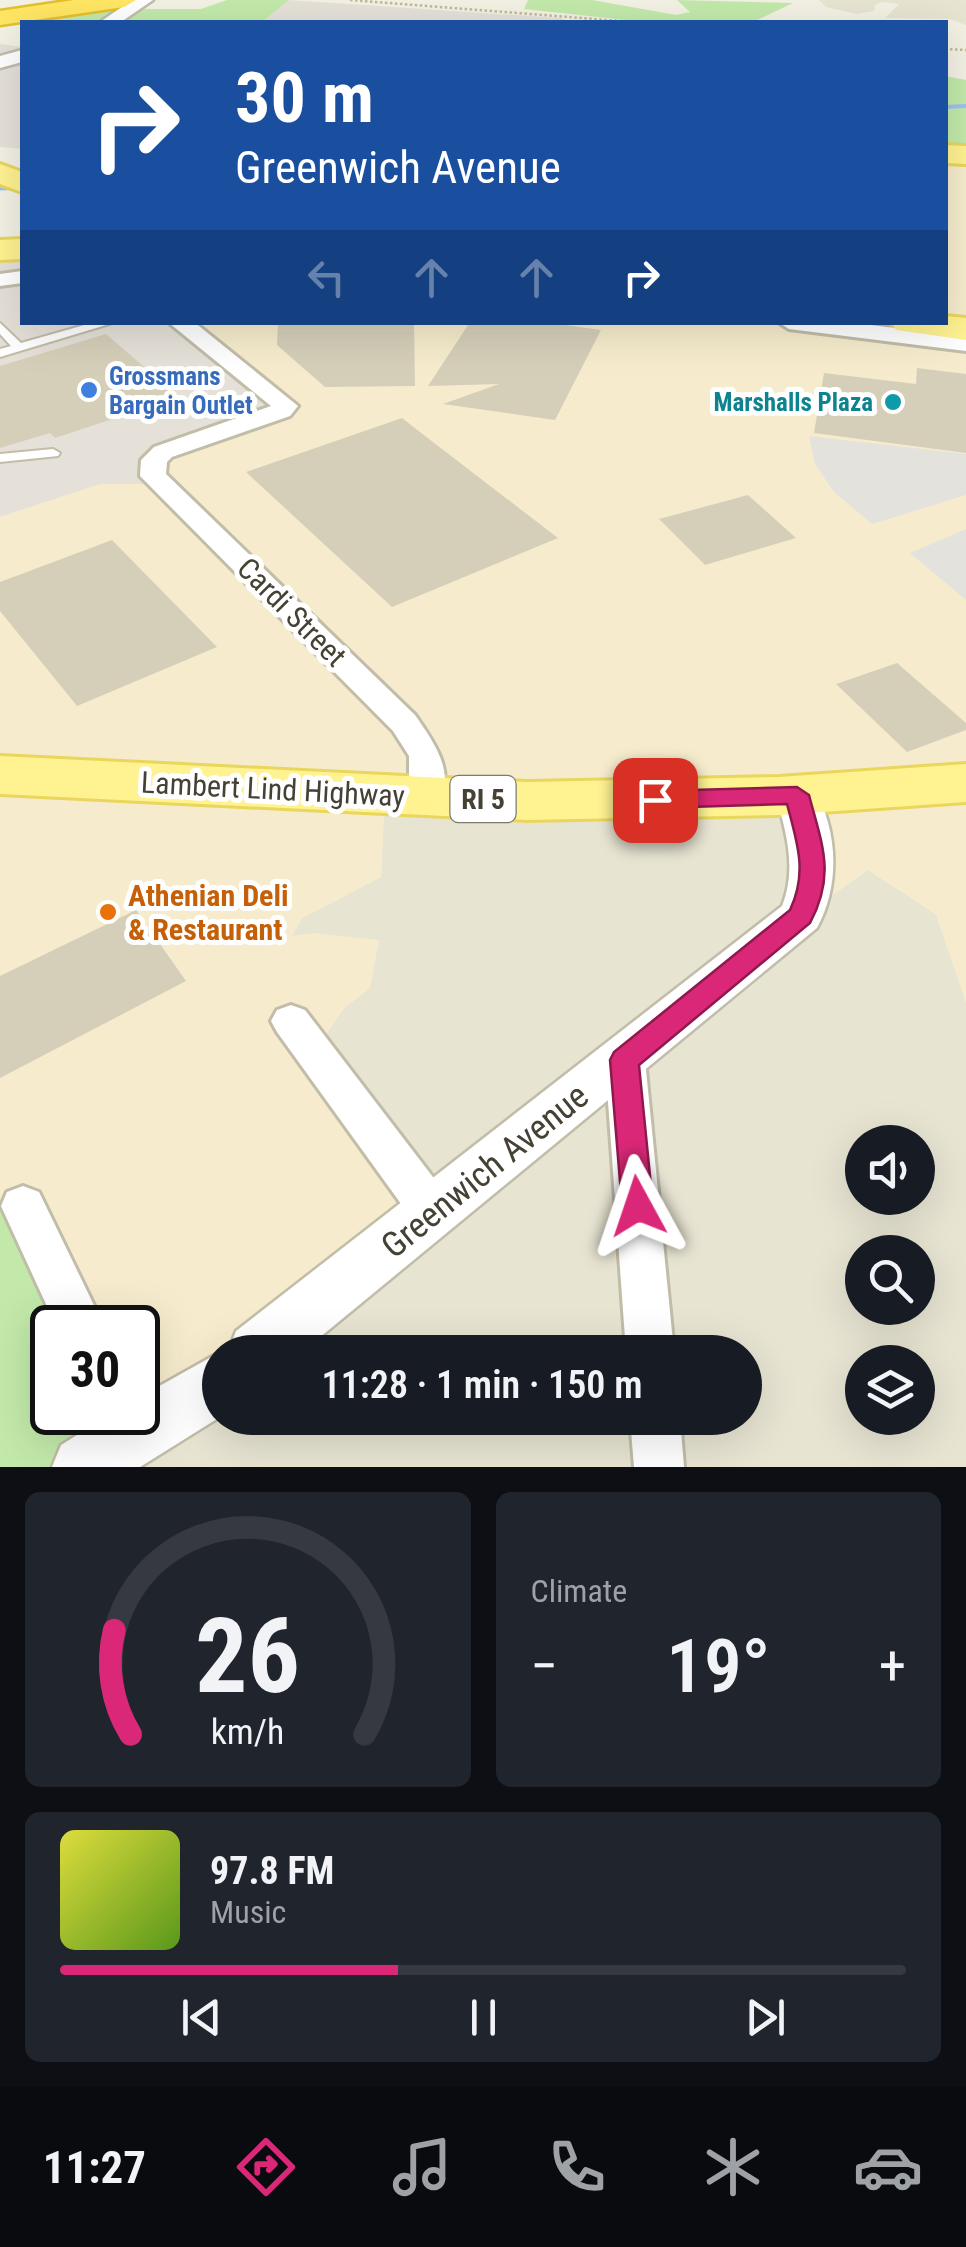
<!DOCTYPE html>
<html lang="en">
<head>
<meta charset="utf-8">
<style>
  :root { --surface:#171b24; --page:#20242c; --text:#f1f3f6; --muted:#9ea1a6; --line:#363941; --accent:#db2777 }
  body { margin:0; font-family:"Roboto Condensed",sans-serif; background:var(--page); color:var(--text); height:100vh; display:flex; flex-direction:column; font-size:38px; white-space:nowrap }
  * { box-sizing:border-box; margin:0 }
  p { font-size:32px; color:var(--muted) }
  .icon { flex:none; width:55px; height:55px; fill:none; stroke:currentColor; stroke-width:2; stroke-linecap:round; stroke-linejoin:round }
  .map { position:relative; height:1467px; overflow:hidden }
  .panel { display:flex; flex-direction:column; gap:25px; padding:25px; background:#0d0f14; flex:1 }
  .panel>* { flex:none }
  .banner { position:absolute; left:20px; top:20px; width:928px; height:305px; border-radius:0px; box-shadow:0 10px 40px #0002; background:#1a4fa0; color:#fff; overflow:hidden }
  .controls { position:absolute; left:845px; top:1125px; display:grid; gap:20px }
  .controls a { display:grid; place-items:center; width:90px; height:90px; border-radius:50%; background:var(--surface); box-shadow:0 10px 40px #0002; font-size:50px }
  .speed { position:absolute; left:30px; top:1305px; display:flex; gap:20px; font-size:50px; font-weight:700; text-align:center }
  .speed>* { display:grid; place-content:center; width:130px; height:130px; border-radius:50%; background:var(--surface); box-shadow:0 10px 40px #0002; line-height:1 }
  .speed .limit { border:5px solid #111; border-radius:15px; background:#fff; color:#111 }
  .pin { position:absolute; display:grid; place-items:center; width:85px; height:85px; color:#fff; margin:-42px; border-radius:20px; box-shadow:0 5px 15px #0006 }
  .me { position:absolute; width:110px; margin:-55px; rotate:355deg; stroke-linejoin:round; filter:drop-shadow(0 0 8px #0008) }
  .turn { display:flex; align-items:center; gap:35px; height:210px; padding:0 50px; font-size:45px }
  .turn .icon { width:130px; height:130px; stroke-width:2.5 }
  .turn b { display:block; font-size:70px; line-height:85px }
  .lanes { display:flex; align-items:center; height:95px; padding:0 50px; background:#0003; justify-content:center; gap:50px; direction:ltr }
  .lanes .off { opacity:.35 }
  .big { font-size:75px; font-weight:600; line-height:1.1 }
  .panel .tile { flex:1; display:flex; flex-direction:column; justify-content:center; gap:15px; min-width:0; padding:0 35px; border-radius:15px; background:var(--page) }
  .panel .dial { align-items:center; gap:0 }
  .dial svg { height:260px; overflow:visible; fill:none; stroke:var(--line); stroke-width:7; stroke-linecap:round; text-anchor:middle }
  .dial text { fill:var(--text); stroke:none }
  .song { display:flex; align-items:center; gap:30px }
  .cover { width:120px; height:120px; border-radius:15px; background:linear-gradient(135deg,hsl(60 70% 55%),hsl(90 70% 35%)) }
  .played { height:10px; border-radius:5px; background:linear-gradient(90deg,var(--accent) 40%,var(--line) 40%) }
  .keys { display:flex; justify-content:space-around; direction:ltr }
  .heat { display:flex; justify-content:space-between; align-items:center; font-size:55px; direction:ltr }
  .panel .tiles { flex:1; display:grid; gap:25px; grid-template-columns:1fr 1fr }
  .tile:last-child { grid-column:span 2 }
  .trip { position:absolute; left:202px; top:1335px; width:560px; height:100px; border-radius:50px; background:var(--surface); box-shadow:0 10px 40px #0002; font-weight:600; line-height:100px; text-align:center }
  .menu { display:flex; height:160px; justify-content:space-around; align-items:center; background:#090b0e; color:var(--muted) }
  .menu .icon { width:70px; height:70px }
  .menu .on { color:var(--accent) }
  .menu b { font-size:45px; color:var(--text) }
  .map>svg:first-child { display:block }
</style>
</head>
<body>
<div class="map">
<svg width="966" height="1467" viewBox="0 0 966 1467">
  <rect width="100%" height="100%" fill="#f3f1e4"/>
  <!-- residential -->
  <path fill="#e7e4d2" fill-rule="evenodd" d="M819 0H966V25L949 19 885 18 899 4 881 2 875 5 874 11 856 14 826 7Z
    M792 797 814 908 868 870 936 914 966 1002V1467H92L220 1388V1418H745V1352H264L414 1234 305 1064 344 1008 370 988 291 937 302 918 381 877 384 798ZM862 1142H918V1198H862ZM862 1252H918V1308H862ZM862 1362H918V1418H862Z"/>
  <!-- commercial -->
  <path fill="#f6eccd" d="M945 154 966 155V1002L936 914 868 870 814 908 800 806 385 798 381 877 302 918 292 936 313 933 379 940 370 988 344 1008 306 1064 420 1220 414 1234 264 1352H220L117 1447 103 1413 138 1412V1328L67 1327 0 1205V517L100 484H157L179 323 945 322Z"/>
  <!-- industrial -->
  <path fill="#e5e1d9" d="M289 0 561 18 567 22H262Z
    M0 44 22 47V149L0 147Z
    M0 255H22V322L179 323 287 405 171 449 158 484H100L0 517Z"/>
  <!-- green -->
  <path fill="#c2e9aa" d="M227 0H289L262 22H29L101 9H201Z
    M528 0H592L676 15 690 12 677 0 793 3 753 22H645L524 9Z
    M945 76 966 80V155L945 154Z
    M0 1205 67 1327 52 1328V1412L103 1413 117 1447 92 1467H0Z"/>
  <!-- parking -->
  <path fill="#e3e2dd" d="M809 436 966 454V495L872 524 834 492 815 464Z
    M966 529V600L910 553Z"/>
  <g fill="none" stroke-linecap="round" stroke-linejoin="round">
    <!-- stream-far1 -->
    <path stroke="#9cc1f3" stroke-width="4" d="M945 107 966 106"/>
    <!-- stream -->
    <path stroke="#9cc1f3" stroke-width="5" d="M0 188 22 187"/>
  </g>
  <!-- building -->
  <path fill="#d5cfb9" d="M278 322H414L415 386 325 387 277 345Z
    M470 322H544L601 330 555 420 443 404 499 384 428 386Z
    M106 334 179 397 55 438 50 433 0 448V366Z
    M917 368 966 374V453L814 433 824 373 916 384Z
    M402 418 416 429 558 538 392 607 246 472Z
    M748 495 796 538 705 565 659 519Z
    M112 540 217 647 77 706 0 611V582Z
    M897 663 966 723V730L907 752 836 684Z
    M136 910 186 981 0 1078V976Z"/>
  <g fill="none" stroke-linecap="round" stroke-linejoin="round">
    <!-- service casing -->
    <g stroke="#c1bda9" stroke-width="4">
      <path id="service" d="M95 322H116L0 357V349L11 346 0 334V323L21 343Z
        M53 449 60 453 58 456 0 462V454Z"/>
    </g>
    <!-- minor casing -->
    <g stroke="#c1bda9" stroke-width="6">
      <path id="minor" d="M22 271V283L0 286V274Z
        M168 322H194L298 406 290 416 172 457 167 462 166 474 415 715C433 741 457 773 438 805L426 809 414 805 409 797V756L393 731 140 476 141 460 154 447 271 406Z
        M778 322H847L966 337V351L789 329Z
        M291 1005 305 1010 449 1198 455 1212 449 1226 433 1232 417 1226 277 1032 271 1021 277 1010Z
        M625 1043 639 1048 645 1060 674 1352H626L605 1060 611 1048Z
        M23 1186 39 1192 105 1328H57L1 1206 7 1192Z
        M630 1418H680L684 1467H634Z"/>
    </g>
    <!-- tertiary casing -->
    <g stroke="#c1bda9" stroke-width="5">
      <path id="tertiary" d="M132 0H153L121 22H100Z
        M22 50V62L0 68V56Z
        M797 780 812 785C838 828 841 884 817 928L302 1352H228L236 1331 782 906C797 868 786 833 776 795L782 785Z
        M220 1352V1417L140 1467H52L61 1445 114 1412H138V1398Z"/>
    </g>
    <!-- primary casing -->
    <g stroke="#e9d65c" stroke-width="6">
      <path id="primary" d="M945 145 966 146V164L945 163Z
        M0 164 22 172V192L0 184Z
        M22 239V259L0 260V240Z
        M945 316 966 318V340L896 330 891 322H945Z
        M0 756 527 782 779 777 966 764V802L779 815 527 820 0 794Z"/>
    </g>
    <!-- motorway casing -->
    <g stroke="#e4c02d" stroke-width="5">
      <path id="motorway" d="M74 0H136L124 7 0 25V11Z"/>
    </g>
    <!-- path -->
    <path stroke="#c1b997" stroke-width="2.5" stroke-dasharray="2.5 2.5" stroke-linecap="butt" d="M350 0 633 22
      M945 49 966 50"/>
    <!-- service -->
    <use href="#service" fill="#fff" fill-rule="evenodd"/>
    <!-- minor -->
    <use href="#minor" fill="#fff" fill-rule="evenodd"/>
    <!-- tertiary -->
    <use href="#tertiary" fill="#fff" fill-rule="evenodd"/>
    <!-- primary -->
    <use href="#primary" fill="#fff291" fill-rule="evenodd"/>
    <!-- motorway -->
    <use href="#motorway" fill="#ffe663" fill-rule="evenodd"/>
  </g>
  <!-- route -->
  <path fill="#db2777" stroke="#8e194d" stroke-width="2.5" d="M797 787 809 795C822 845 836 874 810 923L639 1065 653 1206 648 1216 638 1220 627 1216 622 1206 610 1060 614 1052 790 910C808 872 797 842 787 804L655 808 643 800 655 791Z"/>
  <!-- markers -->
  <circle fill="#3f7fe0" stroke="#fff" stroke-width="4" cx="89" cy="390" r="10"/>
  <circle fill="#0f9aa8" stroke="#fff" stroke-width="4" cx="893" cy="402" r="10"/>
  <circle fill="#e8710a" stroke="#fff" stroke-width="4" cx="108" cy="912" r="10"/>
  <g text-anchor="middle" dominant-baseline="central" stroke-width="10" stroke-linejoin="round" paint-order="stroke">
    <!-- far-shop labels -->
    <g font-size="25" font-weight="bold" fill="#366cbe" stroke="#fff" text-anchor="start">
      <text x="109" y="376">Grossmans<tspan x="109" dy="29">Bargain Outlet</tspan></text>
    </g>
    <!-- far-culture labels -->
    <g font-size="25" font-weight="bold" fill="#0d838f" stroke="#fff" text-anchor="end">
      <text x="873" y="402">Marshalls Plaza</text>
    </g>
    <!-- shield labels -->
    <rect fill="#fff" stroke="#7d7a71" stroke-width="2.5" x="450.5" y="776" width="65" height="46" rx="8"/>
    <g font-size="28" font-weight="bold" fill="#454134">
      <text x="483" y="799">RI 5</text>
    </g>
    <!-- street labels -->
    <g font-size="30" fill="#454134" stroke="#fff">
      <text transform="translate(292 612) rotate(45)">Cardi Street</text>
      <text transform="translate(273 789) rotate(3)">Lambert Lind Highway</text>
    </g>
    <!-- food labels -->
    <g font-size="30" font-weight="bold" fill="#c56008" stroke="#fff" text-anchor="start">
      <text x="128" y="895">Athenian Deli<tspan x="128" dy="34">&amp; Restaurant</tspan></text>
    </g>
    <!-- near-street labels -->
    <g font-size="35" fill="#454134" stroke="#fff">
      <text transform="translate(485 1171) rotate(-39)">Greenwich Avenue</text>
    </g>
  </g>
</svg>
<div class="controls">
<a><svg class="icon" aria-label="sound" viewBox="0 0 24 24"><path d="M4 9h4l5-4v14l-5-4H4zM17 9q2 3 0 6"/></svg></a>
<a><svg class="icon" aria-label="search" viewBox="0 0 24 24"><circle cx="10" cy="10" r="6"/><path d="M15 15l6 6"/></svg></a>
<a><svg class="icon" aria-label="layers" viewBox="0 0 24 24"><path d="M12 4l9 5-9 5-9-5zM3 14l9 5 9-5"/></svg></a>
</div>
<div class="speed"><div class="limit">30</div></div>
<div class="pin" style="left:655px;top:800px;background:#d93025"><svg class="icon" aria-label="arrive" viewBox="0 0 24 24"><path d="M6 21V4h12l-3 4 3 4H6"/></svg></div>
<svg class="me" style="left:638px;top:1206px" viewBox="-20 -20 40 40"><path d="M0-17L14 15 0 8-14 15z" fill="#db2777" stroke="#fff" stroke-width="4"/></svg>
<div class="trip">11:28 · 1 min · 150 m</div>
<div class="banner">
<div class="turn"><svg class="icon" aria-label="right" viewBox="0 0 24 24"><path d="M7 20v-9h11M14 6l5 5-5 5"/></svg><div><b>30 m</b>Greenwich Avenue</div></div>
<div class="lanes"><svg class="icon off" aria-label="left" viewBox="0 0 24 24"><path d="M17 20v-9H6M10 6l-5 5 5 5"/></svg><svg class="icon off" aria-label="ahead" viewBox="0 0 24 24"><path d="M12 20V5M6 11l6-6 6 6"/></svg><svg class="icon off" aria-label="ahead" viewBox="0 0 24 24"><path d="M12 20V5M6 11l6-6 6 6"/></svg><svg class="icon" aria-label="right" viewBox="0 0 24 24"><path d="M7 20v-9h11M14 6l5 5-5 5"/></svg></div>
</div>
</div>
<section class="panel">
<div class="tiles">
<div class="tile dial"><svg viewBox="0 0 100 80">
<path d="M14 69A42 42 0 1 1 86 69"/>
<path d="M14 69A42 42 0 0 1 9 37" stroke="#db2777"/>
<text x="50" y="56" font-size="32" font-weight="700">26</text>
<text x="50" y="72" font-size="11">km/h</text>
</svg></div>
<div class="tile"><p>Climate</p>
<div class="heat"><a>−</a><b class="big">19°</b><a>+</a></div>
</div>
<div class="tile">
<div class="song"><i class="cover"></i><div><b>97.8 FM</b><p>Music</p></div></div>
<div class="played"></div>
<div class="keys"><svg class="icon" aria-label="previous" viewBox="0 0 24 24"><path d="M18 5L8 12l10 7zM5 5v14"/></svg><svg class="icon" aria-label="pause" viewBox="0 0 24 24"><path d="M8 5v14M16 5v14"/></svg><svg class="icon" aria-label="next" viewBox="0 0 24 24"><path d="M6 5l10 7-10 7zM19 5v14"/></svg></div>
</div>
</div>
</section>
<nav class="menu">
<b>11:27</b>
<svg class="icon on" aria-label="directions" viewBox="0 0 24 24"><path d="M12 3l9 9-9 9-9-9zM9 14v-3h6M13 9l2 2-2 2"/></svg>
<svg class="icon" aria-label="music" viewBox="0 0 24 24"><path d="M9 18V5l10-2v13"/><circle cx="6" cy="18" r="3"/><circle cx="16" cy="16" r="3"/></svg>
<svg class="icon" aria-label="phone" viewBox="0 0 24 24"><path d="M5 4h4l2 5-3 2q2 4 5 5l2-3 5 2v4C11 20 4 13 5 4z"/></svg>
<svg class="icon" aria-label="climate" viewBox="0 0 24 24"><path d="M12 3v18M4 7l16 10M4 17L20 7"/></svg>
<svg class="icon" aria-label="car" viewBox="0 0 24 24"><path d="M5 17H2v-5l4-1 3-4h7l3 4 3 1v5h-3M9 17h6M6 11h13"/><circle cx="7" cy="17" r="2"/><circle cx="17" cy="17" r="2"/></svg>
</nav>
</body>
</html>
